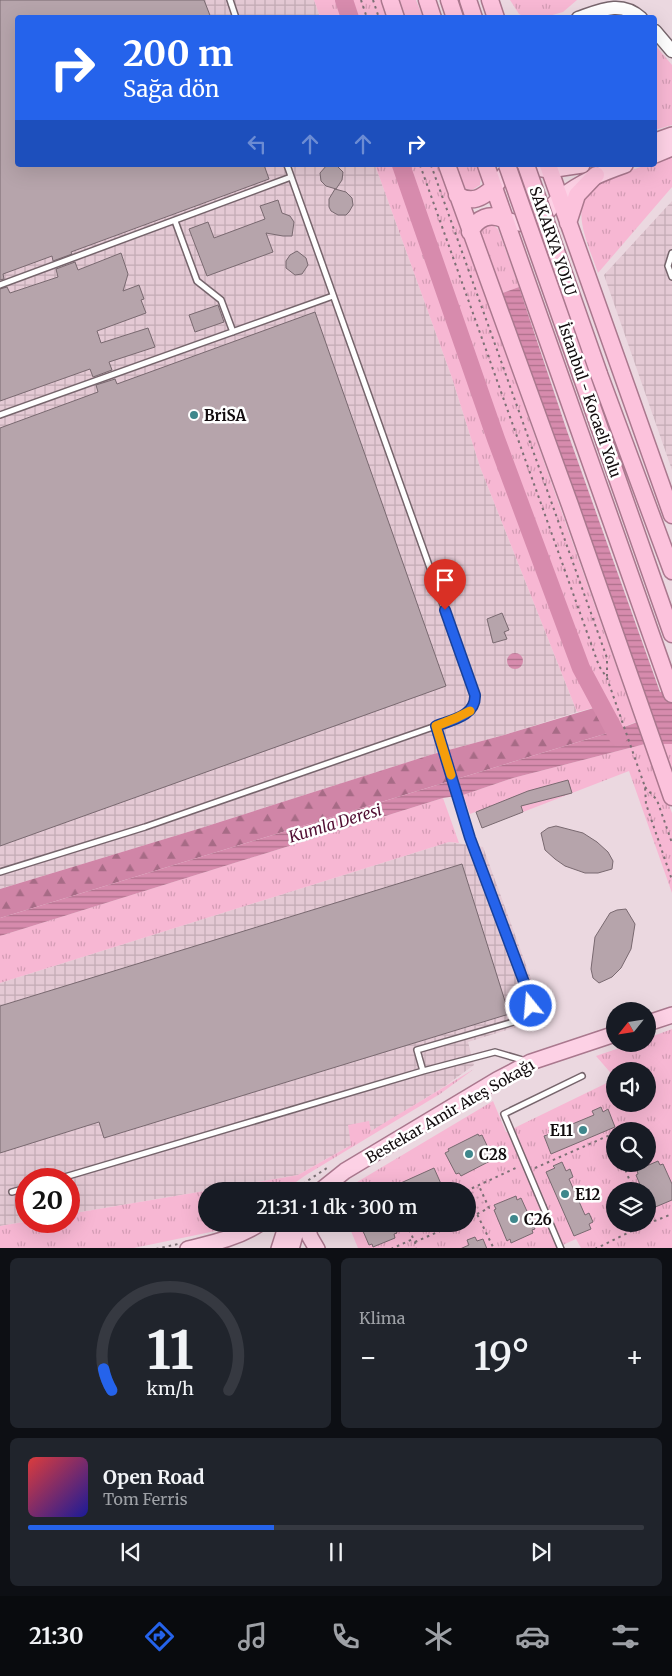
<!DOCTYPE html>
<html lang="tr">
<head>
<meta charset="utf-8">
<style>
  :root { --surface:#171b24; --page:#20242c; --text:#f1f3f6; --muted:#9ea1a6; --line:#363941; --accent:#2563eb }
  body { margin:0; font-family:Merriweather,serif; background:var(--page); color:var(--text); height:100vh; display:flex; flex-direction:column; font-size:19px; white-space:nowrap }
  * { box-sizing:border-box; margin:0 }
  p { font-size:16px; color:var(--muted) }
  .icon { flex:none; width:28px; height:28px; fill:none; stroke:currentColor; stroke-width:2; stroke-linecap:round; stroke-linejoin:round }
  .map { position:relative; height:1248px; overflow:hidden }
  .panel { display:flex; flex-direction:column; gap:10px; padding:10px; background:#0d0f14; flex:1 }
  .panel>* { flex:none }
  .top-card { position:absolute; left:15px; top:15px; width:642px; height:152px; border-radius:5px; box-shadow:0 5px 20px #0002; background:#2563eb; color:#fff; overflow:hidden }
  .needle { width:32px; rotate:240deg }
  .tools { position:absolute; left:606px; top:1002px; display:grid; gap:10px }
  .tools a { display:grid; place-items:center; width:50px; height:50px; border-radius:50%; background:var(--surface); box-shadow:0 5px 20px #0002; font-size:25px }
  .speed { position:absolute; left:15px; top:1168px; display:flex; gap:10px; font-size:25px; font-weight:700; text-align:center }
  .speed>* { display:grid; place-content:center; width:65px; height:65px; border-radius:50%; background:var(--surface); box-shadow:0 5px 20px #0002; line-height:1 }
  .speed .limit { border:8px solid #d22; background:#fff; color:#111 }
  .pin { position:absolute; display:grid; place-items:center; width:42px; height:42px; color:#fff; margin:-51px -21px; border-radius:50% 50% 50% 0; rotate:-45deg; box-shadow:0 0 5px #0007 }
  .pin .icon { rotate:45deg }
  .me { position:absolute; width:55px; margin:-28px; rotate:343deg; stroke-linejoin:round; filter:drop-shadow(0 0 4px #0008) }
  .turn { display:flex; align-items:center; gap:18px; height:105px; padding:0 25px; font-size:22px }
  .turn .icon { width:65px; height:65px; stroke-width:2.5 }
  .turn b { display:block; font-size:35px; line-height:42px }
  .lanes { display:flex; align-items:center; height:48px; padding:0 25px; background:#0003; justify-content:center; gap:25px; direction:ltr }
  .lanes .off { opacity:.35 }
  .big { font-size:38px; font-weight:600; line-height:1.1 }
  .panel .widget { flex:1; display:flex; flex-direction:column; justify-content:center; gap:8px; min-width:0; padding:0 18px; border-radius:8px; background:var(--page) }
  .panel .dial { align-items:center; gap:0 }
  .dial svg { height:130px; overflow:visible; fill:none; stroke:var(--line); stroke-width:7; stroke-linecap:round; text-anchor:middle }
  .dial text { fill:var(--text); stroke:none }
  .song { display:flex; align-items:center; gap:15px }
  .cover { width:60px; height:60px; border-radius:8px; background:linear-gradient(135deg,hsl(0 70% 55%),hsl(240 70% 35%)) }
  .played { height:5px; border-radius:2px; background:linear-gradient(90deg,var(--accent) 40%,var(--line) 40%) }
  .keys { display:flex; justify-content:space-around; direction:ltr }
  .heat { display:flex; justify-content:space-between; align-items:center; font-size:28px; direction:ltr }
  .panel .tiles { flex:1; display:grid; gap:10px; grid-template-columns:1fr 1fr }
  .widget:last-child { grid-column:span 2 }
  .trip { position:absolute; left:198px; top:1182px; width:278px; height:50px; border-radius:25px; background:var(--surface); box-shadow:0 5px 20px #0002; font-weight:600; line-height:50px; text-align:center }
  .dock { display:flex; height:80px; justify-content:space-around; align-items:center; background:#090b0e; color:var(--muted) }
  .dock .icon { width:35px; height:35px }
  .dock .on { color:var(--accent) }
  .dock b { font-size:22px; color:var(--text) }
  .map>svg:first-child { display:block }
</style>
</head>
<body>
<div class="map">
<svg width="672" height="1249" viewBox="0 0 672 1249">
  <defs>
    <pattern id="industrial-grid" width="8" height="8" patternUnits="userSpaceOnUse" patternTransform="scale(1.25)"><rect width="8" height="8" fill="#e4c9d4"/><path d="M0 4h8M4 0v8" fill="none" stroke="#c3abb5"/></pattern>
    <pattern id="grass-tufts" width="24" height="20" patternUnits="userSpaceOnUse" patternTransform="scale(1.25)"><rect width="24" height="20" fill="#f7b7d3"/><path d="M3 7l-1-3M5 7V3M7 7l1-3M15 17l-1-3M17 17v-4M19 17l1-3" fill="none" stroke="#d39cb4"/></pattern>
    <pattern id="forest-firs" width="22" height="20" patternUnits="userSpaceOnUse" patternTransform="scale(1.25)"><rect width="22" height="20" fill="#d085a7"/><path d="M5 1l3.5 6h-7zM16 11l3.5 6h-7z" fill="#a76b86"/></pattern>
    <pattern id="park-dots" width="8" height="8" patternUnits="userSpaceOnUse" patternTransform="scale(1.25)"><rect width="8" height="8" fill="#f7b7d3"/><path d="M2 2h.1M6 6h.1" fill="none" stroke="#d39cb4" stroke-width="1.8" stroke-linecap="round"/></pattern>
    <pattern id="water-rules" width="6" height="5" patternUnits="userSpaceOnUse" patternTransform="scale(1.25)"><rect width="6" height="5" fill="#d78bad"/><path d="M0 2.5h6" fill="none" stroke="#ad708b"/></pattern>
  </defs>
  <rect width="100%" height="100%" fill="#ebd8e0"/>
  <!-- industrial -->
  <path fill="url(#industrial-grid)" d="M0 0H314L320 17 18 18V165H375L452 378 480 467 577 712 504 735 430 755 201 828 0 889Z
    M672 201V470L604 275Z
    M449 842 483 847 541 1006 523 1025 468 1042 474 1065 445 1086 351 1145 298 1175 69 1214V1179H26V1221H29L0 1226V983Z"/>
  <!-- grass -->
  <path fill="url(#grass-tufts)" fill-rule="evenodd" d="M314 0H381L387 17H320Z
    M395 0H416L423 17H401Z
    M510 0H577L563 12 542 18 525 17 519 14Z
    M655 45 672 65V125L655 130Z
    M672 157V187L598 273C584 232 561 193 618 174 630 171 642 165 655 165V162Z
    M375 165H439L636 722 611 732 606 718 597 707 577 712 480 467 452 378Z
    M454 165H476L481 175 480 185 472 190 464 188Z
    M487 225H493L498 229 519 287 500 294 479 232 482 228Z
    M645 744 672 813V893L629 771 523 812 517 796 470 814 463 795 513 778Z
    M658 744H672V781Z
    M443 798 459 843 449 842 0 983V936Z
    M672 1029V1248H581L576 1239 554 1249 358 1248 348 1224H466V1191H342L493 1101 506 1132 615 1079V1104H648V1071H615V1078L596 1056 631 1044H648V1038ZM615 1131H648V1164H615ZM615 1191H648V1224H615Z
    M474 1069 440 1094 306 1175 283 1191H206V1224H236L225 1229 134 1248H0V1226L29 1221H69V1214L298 1175 351 1145 348 1125 369 1121 371 1131Z"/>
  <!-- forest -->
  <path fill="url(#forest-firs)" d="M597 707 606 718 611 732 0 918V889L201 828 430 755 504 735Z"/>
  <!-- park -->
  <path fill="url(#park-dots)" d="M478 1185 489 1208 475 1215 466 1198V1191Z"/>
  <!-- water -->
  <path fill="url(#water-rules)" d="M519 287 567 431 660 692 672 689V744H645L513 778 463 795 443 798 0 936V918L611 732 653 716 500 294Z
    M507 661a8 8 0 1 1 16 0a8 8 0 1 1-16 0Z"/>
  <g fill="none" stroke-linecap="round" stroke-linejoin="round">
    <!-- river -->
    <path stroke="#d78bad" stroke-width="18" d="M344 0 350 18
      M401 165 496 439 581 668 618 737"/>
  </g>
  <!-- building -->
  <path fill="#b6a4ab" stroke="#796970" d="M0 0H204L211 18H18V165H264L269 179 71 252 72 254 53 261 52 256 3 274 4 279 0 280Z
    M327 165H336L343 172 342 180 336 189 326 186 321 181 320 173Z
    M335 189 346 192 352 198 353 205 349 212 346 215H338L331 211 329 207V199Z
    M278 200 282 213 290 216 294 222 292 236H283L266 233 273 252 207 276 189 229 208 222 214 238 265 219 260 206Z
    M297 251 306 258 308 265 302 274 295 275 286 268V261L290 255Z
    M121 253 128 274 123 291 139 285 144 299 141 300 146 313 97 331 101 343 148 328 155 347 109 362 112 370 93 377 90 369 0 401V289L7 287 10 293 58 277 56 269 75 262 78 270Z
    M218 305 224 322 195 332 189 315Z
    M315 312 446 686 0 846V428L98 392 96 385 115 379 117 384Z
    M502 613 509 630 504 632 507 639 493 643 487 619Z
    M568 780 572 793 521 806 523 812 482 828 476 812 528 791Z
    M556 826 583 833 597 842 608 852 613 861 612 869 598 873H585L565 866 555 859 545 850 541 833 548 828Z
    M462 864 509 1014 104 1138 99 1122 0 1153V1006Z
    M626 909 635 924 631 949 621 968 612 977 599 983 593 978 591 969 595 937 610 913 617 910Z
    M601 1107 603 1112 608 1109 615 1127 551 1154 544 1136 550 1134 549 1130 556 1126 558 1130 594 1115 592 1111Z
    M478 1134 479 1136 482 1135 492 1156 488 1157 490 1161 461 1176 459 1173 456 1174 445 1153 449 1151 448 1149Z
    M658 1161 660 1165 663 1164 672 1184V1200L653 1208 652 1205 650 1206 648 1201V1191H646L644 1186 641 1187 636 1175 638 1174 637 1170Z
    M562 1162 566 1171 570 1169 573 1177 569 1179 585 1215 589 1213 593 1222 589 1224 591 1229 574 1236 546 1172 555 1168 553 1166Z
    M434 1168 442 1186 430 1191H383Z
    M516 1196 517 1200 521 1198 535 1229 532 1230 533 1233 511 1243 510 1239 507 1241 494 1210 496 1209 494 1205Z
    M360 1224H393L397 1233 394 1234 395 1238 373 1247 372 1244 369 1245Z
    M475 1237 477 1241 483 1239 487 1249H460L469 1245 467 1240Z"/>
  <g fill="none" stroke-linecap="round" stroke-linejoin="round">
    <!-- service casing -->
    <g stroke="#76656c" stroke-width="8">
      <path id="service" d="M230 0 236 18
        M175 221 197 281 221 300 233 332
        M672 253 668 266 672 277
        M0 285 291 177
        M0 415 333 296
        M436 726 470 838 530 998C532 1009 527 1016 517 1021L417 1050 423 1071 495 1052 526 1061
        M0 872 145 827 436 726C452 720 476 716 475 695L287 165
        M58 1179 423 1071
        M12 1192 26 1188
        M561 1249 504 1114 582 1076"/>
    </g>
    <!-- tertiary casing -->
    <g stroke="#76656c" stroke-width="15">
      <path id="tertiary" d="M578 18C601 10 621 0 641 18
        M655 31 672 51"/>
    </g>
    <!-- primary casing -->
    <g stroke="#aa788e" stroke-width="18">
      <path id="primary" d="M655 141 672 135
        M655 155 672 148
        M494 187 505 174 514 168 525 166 549 170 582 165
        M505 220C515 222 526 226 536 222 546 217 551 205 560 198 580 182 602 173 625 165
        M648 1023 672 1015
        M320 1191 345 1171 497 1080 531 1062 615 1034
        M306 1224 310 1237 317 1249
        M188 1249C213 1243 237 1238 259 1224
        M279 1249 287 1224
        M291 1249 298 1224"/>
    </g>
    <!-- trunk casing -->
    <g stroke="#aa788e" stroke-width="19">
      <path id="trunk" d="M390 0 396 18
        M427 0 433 18
        M449 0 455 18
        M468 0 474 18
        M490 0 496 18
        M447 165 570 505 672 797
        M486 165 672 694
        M548 165 672 515
        M457 195C472 204 482 198 494 187
        M568 223 577 195 596 175
        M470 232C477 218 490 212 505 220
        M599 374 672 571
        M582 378 672 634"/>
    </g>
    <!-- path -->
    <path stroke="#7c7075" stroke-width="2" stroke-dasharray="2.5 4" stroke-linecap="butt" d="M361 0 367 18
      M373 0 379 18
      M420 165 599 666 607 678 645 787 646 804 672 880
      M431 165 607 658V678
      M645 787 657 800 672 843
      M623 1164 634 1191
      M535 1168 610 1135 615 1146
      M432 1190 433 1191
      M292 1191 330 1166
      M466 1191 518 1167
      M641 1191 645 1189
      M477 1214 489 1208 479 1186
      M466 1219 477 1214 494 1249
      M406 1224 415 1242 416 1249
      M642 1226 672 1214
      M415 1242 456 1224
      M156 1249 178 1244
      M391 1249 413 1239
      M595 1249 642 1226 643 1224"/>
    <!-- service -->
    <use href="#service" stroke="#fff" stroke-width="5"/>
    <!-- tertiary -->
    <use href="#tertiary" stroke="#fff" stroke-width="12"/>
    <!-- primary -->
    <use href="#primary" stroke="#fdd1e5" stroke-width="15"/>
    <!-- trunk -->
    <use href="#trunk" stroke="#fcc2dc" stroke-width="16"/>
    <!-- trunk-bridge casing -->
    <g stroke="#aa788e" stroke-width="19" stroke-linecap="butt">
      <path id="trunk-bridge" d="M507 165 582 378
        M526 165 599 374"/>
    </g>
    <!-- trunk-bridge -->
    <use href="#trunk-bridge" stroke="#fcc2dc" stroke-width="16"/>
  </g>
  <g fill="none" stroke-linecap="round" stroke-linejoin="round">
    <!-- route casing -->
    <g stroke="#184099" stroke-width="12">
      <path id="route" d="M445 610 475 695C476 716 452 720 436 726L470 838 530 998 531 1006"/>
    </g>
    <!-- route -->
    <use href="#route" stroke="#2563eb" stroke-width="9"/>
    <!-- slow -->
    <path stroke="#f59e0b" stroke-width="9" d="M451 775 436 726 456 718 470 711"/>
  </g>
  <!-- markers -->
  <g fill="#3f878c" stroke="#fff" stroke-width="2">
    <circle cx="194" cy="415" r="5"/>
    <circle cx="583" cy="1130" r="5"/>
    <circle cx="469" cy="1154" r="5"/>
    <circle cx="565" cy="1194" r="5"/>
    <circle cx="514" cy="1219" r="5"/>
  </g>
  <g text-anchor="middle" dominant-baseline="central" stroke-width="5" stroke-linejoin="round" paint-order="stroke">
    <!-- street labels -->
    <g font-size="15" fill="#120c0e" stroke="#fff">
      <text transform="translate(553 241) rotate(71)">SAKARYA YOLU</text>
      <text transform="translate(590 400) rotate(71)">İstanbul - Kocaeli Yolu</text>
      <text transform="translate(450 1111) rotate(-30)">Bestekar Amir Ateş Sokağı</text>
    </g>
    <!-- poi labels -->
    <g font-size="15" font-weight="bold" fill="#120c0e" stroke="#fff" text-anchor="start">
      <text x="204" y="415">BriSA</text>
      <text x="573" y="1130" text-anchor="end">E11</text>
      <text x="479" y="1154">C28</text>
      <text x="575" y="1194">E12</text>
      <text x="524" y="1219">C26</text>
    </g>
    <!-- water labels -->
    <g font-size="16" font-style="italic" fill="#510e33" stroke="#fff">
      <text transform="translate(335 823) rotate(-17)">Kumla Deresi</text>
    </g>
  </g>
</svg>
<div class="tools">
<a><svg class="needle" viewBox="-14 -14 28 28"><path d="M0-13l5 13h-10z" fill="#e53935"/><path d="M0 13l5-13h-10z" fill="#9ea1a6"/></svg></a>
<a><svg class="icon" aria-label="sound" viewBox="0 0 24 24"><path d="M4 9h4l5-4v14l-5-4H4zM17 9q2 3 0 6"/></svg></a>
<a><svg class="icon" aria-label="search" viewBox="0 0 24 24"><circle cx="10" cy="10" r="6"/><path d="M15 15l6 6"/></svg></a>
<a><svg class="icon" aria-label="layers" viewBox="0 0 24 24"><path d="M12 4l9 5-9 5-9-5zM3 14l9 5 9-5"/></svg></a>
</div>
<div class="speed"><div class="limit">20</div></div>
<div class="pin" style="left:445px;top:610px;background:#d93025"><svg class="icon" aria-label="arrive" viewBox="0 0 24 24"><path d="M6 21V4h12l-3 4 3 4H6"/></svg></div>
<svg class="me" style="left:531px;top:1006px" viewBox="-20 -20 40 40"><circle r="17" fill="#2563eb" stroke="#fff" stroke-width="3"/><path d="M0-11L8 9 0 5-8 9z" fill="#fff"/></svg>
<div class="trip">21:31 · 1 dk · 300 m</div>
<div class="top-card">
<div class="turn"><svg class="icon" aria-label="right" viewBox="0 0 24 24"><path d="M7 20v-9h11M14 6l5 5-5 5"/></svg><div><b>200 m</b>Sağa dön</div></div>
<div class="lanes"><svg class="icon off" aria-label="left" viewBox="0 0 24 24"><path d="M17 20v-9H6M10 6l-5 5 5 5"/></svg><svg class="icon off" aria-label="ahead" viewBox="0 0 24 24"><path d="M12 20V5M6 11l6-6 6 6"/></svg><svg class="icon off" aria-label="ahead" viewBox="0 0 24 24"><path d="M12 20V5M6 11l6-6 6 6"/></svg><svg class="icon" aria-label="right" viewBox="0 0 24 24"><path d="M7 20v-9h11M14 6l5 5-5 5"/></svg></div>
</div>
</div>
<section class="panel">
<div class="tiles">
<div class="widget dial"><svg viewBox="0 0 100 80">
<path d="M14 69A42 42 0 1 1 86 69"/>
<path d="M14 69A42 42 0 0 1 9 56" stroke="#2563eb"/>
<text x="50" y="56" font-size="32" font-weight="700">11</text>
<text x="50" y="72" font-size="11">km/h</text>
</svg></div>
<div class="widget"><p>Klima</p>
<div class="heat"><a>−</a><b class="big">19°</b><a>+</a></div>
</div>
<div class="widget">
<div class="song"><i class="cover"></i><div><b>Open Road</b><p>Tom Ferris</p></div></div>
<div class="played"></div>
<div class="keys"><svg class="icon" aria-label="previous" viewBox="0 0 24 24"><path d="M18 5L8 12l10 7zM5 5v14"/></svg><svg class="icon" aria-label="pause" viewBox="0 0 24 24"><path d="M8 5v14M16 5v14"/></svg><svg class="icon" aria-label="next" viewBox="0 0 24 24"><path d="M6 5l10 7-10 7zM19 5v14"/></svg></div>
</div>
</div>
</section>
<nav class="dock">
<b>21:30</b>
<svg class="icon on" aria-label="directions" viewBox="0 0 24 24"><path d="M12 3l9 9-9 9-9-9zM9 14v-3h6M13 9l2 2-2 2"/></svg>
<svg class="icon" aria-label="music" viewBox="0 0 24 24"><path d="M9 18V5l10-2v13"/><circle cx="6" cy="18" r="3"/><circle cx="16" cy="16" r="3"/></svg>
<svg class="icon" aria-label="phone" viewBox="0 0 24 24"><path d="M5 4h4l2 5-3 2q2 4 5 5l2-3 5 2v4C11 20 4 13 5 4z"/></svg>
<svg class="icon" aria-label="climate" viewBox="0 0 24 24"><path d="M12 3v18M4 7l16 10M4 17L20 7"/></svg>
<svg class="icon" aria-label="car" viewBox="0 0 24 24"><path d="M5 17H2v-5l4-1 3-4h7l3 4 3 1v5h-3M9 17h6M6 11h13"/><circle cx="7" cy="17" r="2"/><circle cx="17" cy="17" r="2"/></svg>
<svg class="icon" aria-label="filters" viewBox="0 0 24 24"><path d="M4 7h16M4 17h16"/><circle cx="9" cy="7" r="2"/><circle cx="15" cy="17" r="2"/></svg>
</nav>
</body>
</html>
